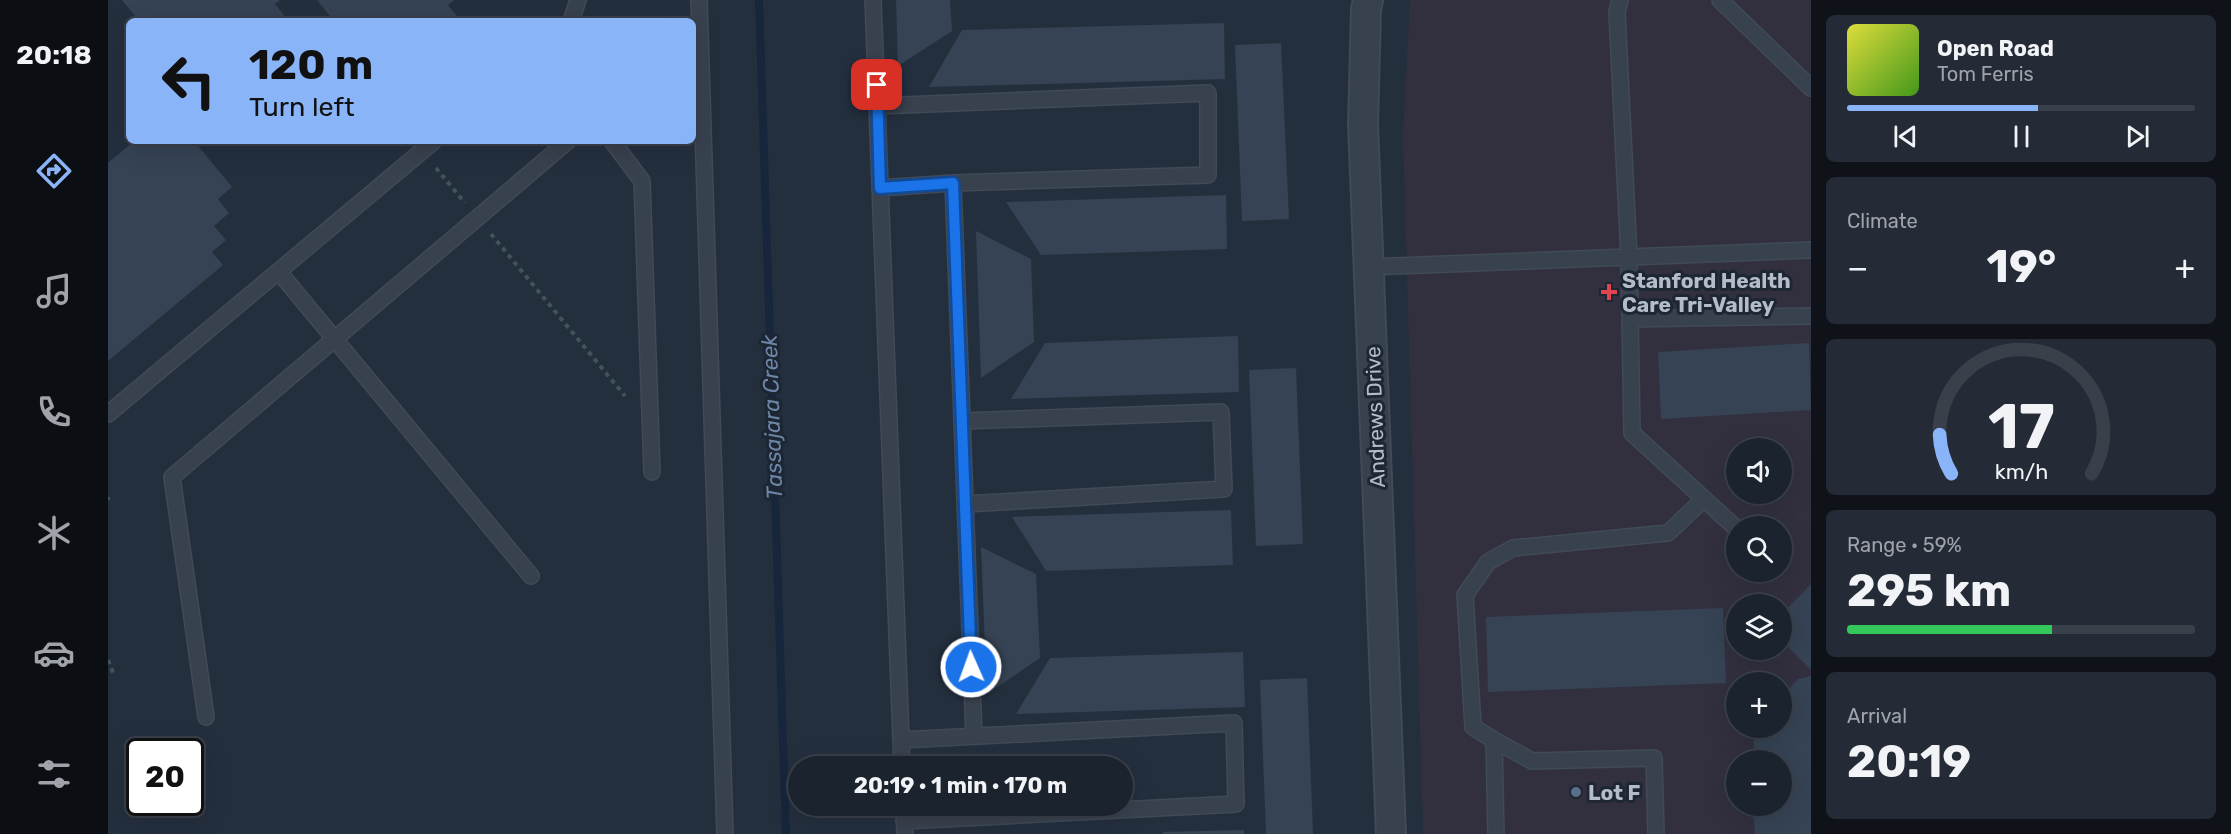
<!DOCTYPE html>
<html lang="en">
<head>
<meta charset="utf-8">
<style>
  :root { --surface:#1b232e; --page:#242b36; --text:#f1f3f6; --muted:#a0a4aa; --line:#39404a; --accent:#8ab4f8 }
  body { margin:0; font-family:Rubik,sans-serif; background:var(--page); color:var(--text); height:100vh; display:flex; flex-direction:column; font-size:22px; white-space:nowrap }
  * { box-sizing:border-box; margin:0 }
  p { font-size:20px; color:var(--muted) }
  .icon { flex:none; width:33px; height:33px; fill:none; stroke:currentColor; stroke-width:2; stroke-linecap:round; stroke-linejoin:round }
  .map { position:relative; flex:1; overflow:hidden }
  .sheet { display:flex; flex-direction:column; gap:15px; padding:15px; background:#0f1319; width:420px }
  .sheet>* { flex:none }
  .guide { position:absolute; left:18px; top:18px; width:570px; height:126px; border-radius:9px; box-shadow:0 6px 24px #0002,0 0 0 2px var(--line); background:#8ab4f8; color:#111; overflow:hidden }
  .buttons { position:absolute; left:1618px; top:438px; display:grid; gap:12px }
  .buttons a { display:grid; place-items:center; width:66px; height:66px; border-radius:50%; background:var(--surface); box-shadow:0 6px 24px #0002,0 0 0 2px var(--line); font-size:30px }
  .speed { position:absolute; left:18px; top:738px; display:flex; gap:12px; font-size:30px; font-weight:700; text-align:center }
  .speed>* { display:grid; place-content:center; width:78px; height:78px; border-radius:50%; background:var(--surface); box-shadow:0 6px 24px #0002,0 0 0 2px var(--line); line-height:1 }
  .speed .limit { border:3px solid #111; border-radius:9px; background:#fff; color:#111 }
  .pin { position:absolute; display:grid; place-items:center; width:51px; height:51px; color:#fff; margin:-26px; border-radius:12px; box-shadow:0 3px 9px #0006 }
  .me { position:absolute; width:66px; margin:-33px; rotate:358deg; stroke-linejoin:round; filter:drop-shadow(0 0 4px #0008) }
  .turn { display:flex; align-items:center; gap:21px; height:126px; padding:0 24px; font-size:27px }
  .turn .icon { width:78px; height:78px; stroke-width:2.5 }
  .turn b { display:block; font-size:42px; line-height:51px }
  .big { font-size:45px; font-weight:700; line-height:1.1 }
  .sheet .tile { flex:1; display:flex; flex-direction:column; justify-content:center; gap:9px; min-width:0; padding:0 21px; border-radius:9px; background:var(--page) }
  .sheet .dial { align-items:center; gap:0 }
  .dial svg { height:156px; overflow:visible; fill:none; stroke:var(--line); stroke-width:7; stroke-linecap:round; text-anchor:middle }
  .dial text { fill:var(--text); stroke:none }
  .song { display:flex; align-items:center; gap:18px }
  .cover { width:72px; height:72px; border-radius:9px; background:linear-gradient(135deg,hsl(60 70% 55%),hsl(100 70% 35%)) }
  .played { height:6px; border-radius:3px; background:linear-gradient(90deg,var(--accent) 55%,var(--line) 55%) }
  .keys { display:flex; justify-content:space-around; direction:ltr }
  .heat { display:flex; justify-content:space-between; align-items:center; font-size:33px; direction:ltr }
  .charge { height:9px; border-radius:4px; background:linear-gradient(90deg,#34c759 59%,var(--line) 0) }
  .trip { position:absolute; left:680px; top:756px; width:345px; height:60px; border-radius:30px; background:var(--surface); box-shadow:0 6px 24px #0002,0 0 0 2px var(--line); font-weight:700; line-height:60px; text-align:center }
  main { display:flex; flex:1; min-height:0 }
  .dock { display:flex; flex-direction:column; width:108px; justify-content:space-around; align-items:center; background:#0b0e12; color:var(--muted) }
  .dock .icon { width:42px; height:42px }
  .dock .selected { color:var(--accent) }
  .dock b { font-size:27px; color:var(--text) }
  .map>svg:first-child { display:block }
</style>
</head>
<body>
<main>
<nav class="dock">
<b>20:18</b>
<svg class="icon selected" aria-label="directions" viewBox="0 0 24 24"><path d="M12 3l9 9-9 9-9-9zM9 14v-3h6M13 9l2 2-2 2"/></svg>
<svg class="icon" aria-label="music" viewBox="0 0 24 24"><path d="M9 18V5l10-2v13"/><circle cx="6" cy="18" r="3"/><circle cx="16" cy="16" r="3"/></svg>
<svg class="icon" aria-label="phone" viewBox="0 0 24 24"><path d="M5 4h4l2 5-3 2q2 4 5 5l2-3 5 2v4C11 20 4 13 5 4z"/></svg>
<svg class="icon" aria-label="climate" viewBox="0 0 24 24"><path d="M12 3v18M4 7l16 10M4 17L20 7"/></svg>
<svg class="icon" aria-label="car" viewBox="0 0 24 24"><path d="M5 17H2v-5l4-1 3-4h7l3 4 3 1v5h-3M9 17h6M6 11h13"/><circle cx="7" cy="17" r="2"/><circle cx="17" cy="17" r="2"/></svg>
<svg class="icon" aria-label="filters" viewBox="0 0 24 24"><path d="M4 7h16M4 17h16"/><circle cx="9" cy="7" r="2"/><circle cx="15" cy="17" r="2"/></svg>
</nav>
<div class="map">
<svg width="1703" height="834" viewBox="0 0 1703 834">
  <rect width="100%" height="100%" fill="#242f3e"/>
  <!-- medical -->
  <path fill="#32303f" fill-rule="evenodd" d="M1302 0H1703V834H1315L1295 135ZM1629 448H1674V494H1629ZM1629 526H1674V572H1629ZM1629 604H1674V650H1629ZM1629 682H1674V728H1629ZM1629 760H1674V806H1629Z"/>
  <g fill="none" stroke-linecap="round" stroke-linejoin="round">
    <!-- stream -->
    <path stroke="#17263c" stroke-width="8" d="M651 0 678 834"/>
  </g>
  <!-- building -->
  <path fill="#364354" d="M14 0H172L167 4 178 18 174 21H31Z
    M209 0H346L340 5 353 21H226Z
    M788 0H842L844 31 790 66Z
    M1116 23 1117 79 821 87 854 30Z
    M1173 43 1181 219 1134 221 1127 45Z
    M26 141H86L124 187 110 199 121 213 106 226 118 240 104 252 115 265 0 361V163Z
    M1118 195 1119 249 933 255 898 202Z
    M868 231 923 259 926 342 873 378Z
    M1130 336 1131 392 903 399 937 343Z
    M1701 343 1703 410 1553 419 1550 352Z
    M1188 368 1195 544 1148 546 1141 370Z
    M1123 510 1125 565 938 571 904 517Z
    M873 547 928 574 932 658 879 694Z
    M1703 584V670L1674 641V614Z
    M1615 608 1618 683 1380 692 1378 617Z
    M1135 652 1137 707 908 714 942 658Z
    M1703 676V834H1647L1645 806H1674V760H1646V728H1674V697L1690 679Z
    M1199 678 1205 834H1158L1152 680Z
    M1136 830V834H1055V832Z"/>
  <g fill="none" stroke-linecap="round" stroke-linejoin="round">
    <!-- service casing -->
    <g stroke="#414a57" stroke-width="18">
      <path id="service" d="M591 0 617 834
        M765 0 794 766
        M1512 0 1509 12 1521 258 1524 433 1629 529
        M1612 0 1703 88
        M463 21 470 0
        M769 106 1100 93V175L845 183 772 188
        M504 141 534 181 544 472
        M845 183 866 736
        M1261 267 1703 250
        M171 272 423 576
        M1522 319 1703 316
        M0 414 326 141
        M854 421 1113 412 1116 489 857 504
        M98 717 64 477 460 141
        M793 740 1126 723 1128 804 796 821
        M1386 740 1424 761 1546 758 1548 834
        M796 806 797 834
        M1388 834 1386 740 1365 727 1357 595 1380 562 1405 548 1560 533 1596 499"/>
    </g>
    <!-- minor casing -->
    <g stroke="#414a57" stroke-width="32">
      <path id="minor" d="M1260 0 1258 10 1255 124 1283 834"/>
    </g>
    <!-- path -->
    <path stroke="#3f5557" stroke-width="4" stroke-dasharray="4.5 4.5" stroke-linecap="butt" d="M328 168 357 203
      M383 234 517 396
      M0 497V500
      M0 660 6 675"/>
    <!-- service -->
    <use href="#service" stroke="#38414e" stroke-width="15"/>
    <!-- minor -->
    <use href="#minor" stroke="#38414e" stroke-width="28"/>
  </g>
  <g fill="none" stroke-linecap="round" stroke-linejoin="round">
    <!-- route casing -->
    <g stroke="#114b97" stroke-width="15">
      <path id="route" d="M769 85 772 188 845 183 863 667"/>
    </g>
    <!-- route -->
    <use href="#route" stroke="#1a73e8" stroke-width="10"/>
  </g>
  <!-- markers -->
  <path fill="#e0444e" stroke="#1d2633" stroke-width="2" d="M1498 283h6v6h6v6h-6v6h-6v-6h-6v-6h6z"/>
  <circle fill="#5c6f8a" stroke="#1d2633" stroke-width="2" cx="1468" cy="792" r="6"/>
  <g text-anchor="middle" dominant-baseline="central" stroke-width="6" stroke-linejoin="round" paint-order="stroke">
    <!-- poi labels -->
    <g font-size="21" font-weight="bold" fill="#b4bcc9" stroke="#1d2633" text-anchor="start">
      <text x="1514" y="280">Stanford Health<tspan x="1514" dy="24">Care Tri-Valley</tspan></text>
      <text x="1480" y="792">Lot F</text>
    </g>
    <!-- street labels -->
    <g font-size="21" fill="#b4bcc9" stroke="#1d2633">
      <text transform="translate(1267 417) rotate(-92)">Andrews Drive</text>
    </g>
    <!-- water labels -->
    <g font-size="22" font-style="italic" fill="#6d86a8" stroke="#1d2633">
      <text transform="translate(664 417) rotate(-92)">Tassajara Creek</text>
    </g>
  </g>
</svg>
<div class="buttons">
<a><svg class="icon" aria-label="sound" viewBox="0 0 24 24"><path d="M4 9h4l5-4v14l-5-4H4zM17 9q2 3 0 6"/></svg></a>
<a><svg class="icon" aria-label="search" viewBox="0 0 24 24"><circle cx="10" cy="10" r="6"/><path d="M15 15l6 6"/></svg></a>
<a><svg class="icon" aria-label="layers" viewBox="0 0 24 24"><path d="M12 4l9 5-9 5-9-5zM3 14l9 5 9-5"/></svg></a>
<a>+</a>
<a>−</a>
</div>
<div class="speed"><div class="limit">20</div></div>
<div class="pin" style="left:769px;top:85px;background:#d93025"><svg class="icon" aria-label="arrive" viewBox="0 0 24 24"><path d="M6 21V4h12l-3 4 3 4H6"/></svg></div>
<svg class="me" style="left:863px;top:667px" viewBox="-20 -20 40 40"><circle r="17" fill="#1a73e8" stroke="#fff" stroke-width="3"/><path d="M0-11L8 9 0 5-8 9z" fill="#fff"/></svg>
<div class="trip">20:19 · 1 min · 170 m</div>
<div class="guide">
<div class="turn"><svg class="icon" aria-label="left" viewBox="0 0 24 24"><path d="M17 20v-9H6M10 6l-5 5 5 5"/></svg><div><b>120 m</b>Turn left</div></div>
</div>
</div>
<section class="sheet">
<div class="tile">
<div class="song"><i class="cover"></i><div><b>Open Road</b><p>Tom Ferris</p></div></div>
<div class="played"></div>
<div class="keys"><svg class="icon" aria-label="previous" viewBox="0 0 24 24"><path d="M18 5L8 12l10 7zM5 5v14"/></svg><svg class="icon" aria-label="pause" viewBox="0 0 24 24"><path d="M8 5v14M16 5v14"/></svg><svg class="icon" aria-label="next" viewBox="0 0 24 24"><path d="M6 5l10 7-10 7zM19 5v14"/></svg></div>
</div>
<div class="tile"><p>Climate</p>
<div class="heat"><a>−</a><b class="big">19°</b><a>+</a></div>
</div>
<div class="tile dial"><svg viewBox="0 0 100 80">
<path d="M14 69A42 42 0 1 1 86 69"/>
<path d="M14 69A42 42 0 0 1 8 49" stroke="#8ab4f8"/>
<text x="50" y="56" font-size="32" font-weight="700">17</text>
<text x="50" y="72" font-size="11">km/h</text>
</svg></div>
<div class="tile"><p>Range · 59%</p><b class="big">295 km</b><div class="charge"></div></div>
<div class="tile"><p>Arrival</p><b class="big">20:19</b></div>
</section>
</main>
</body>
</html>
